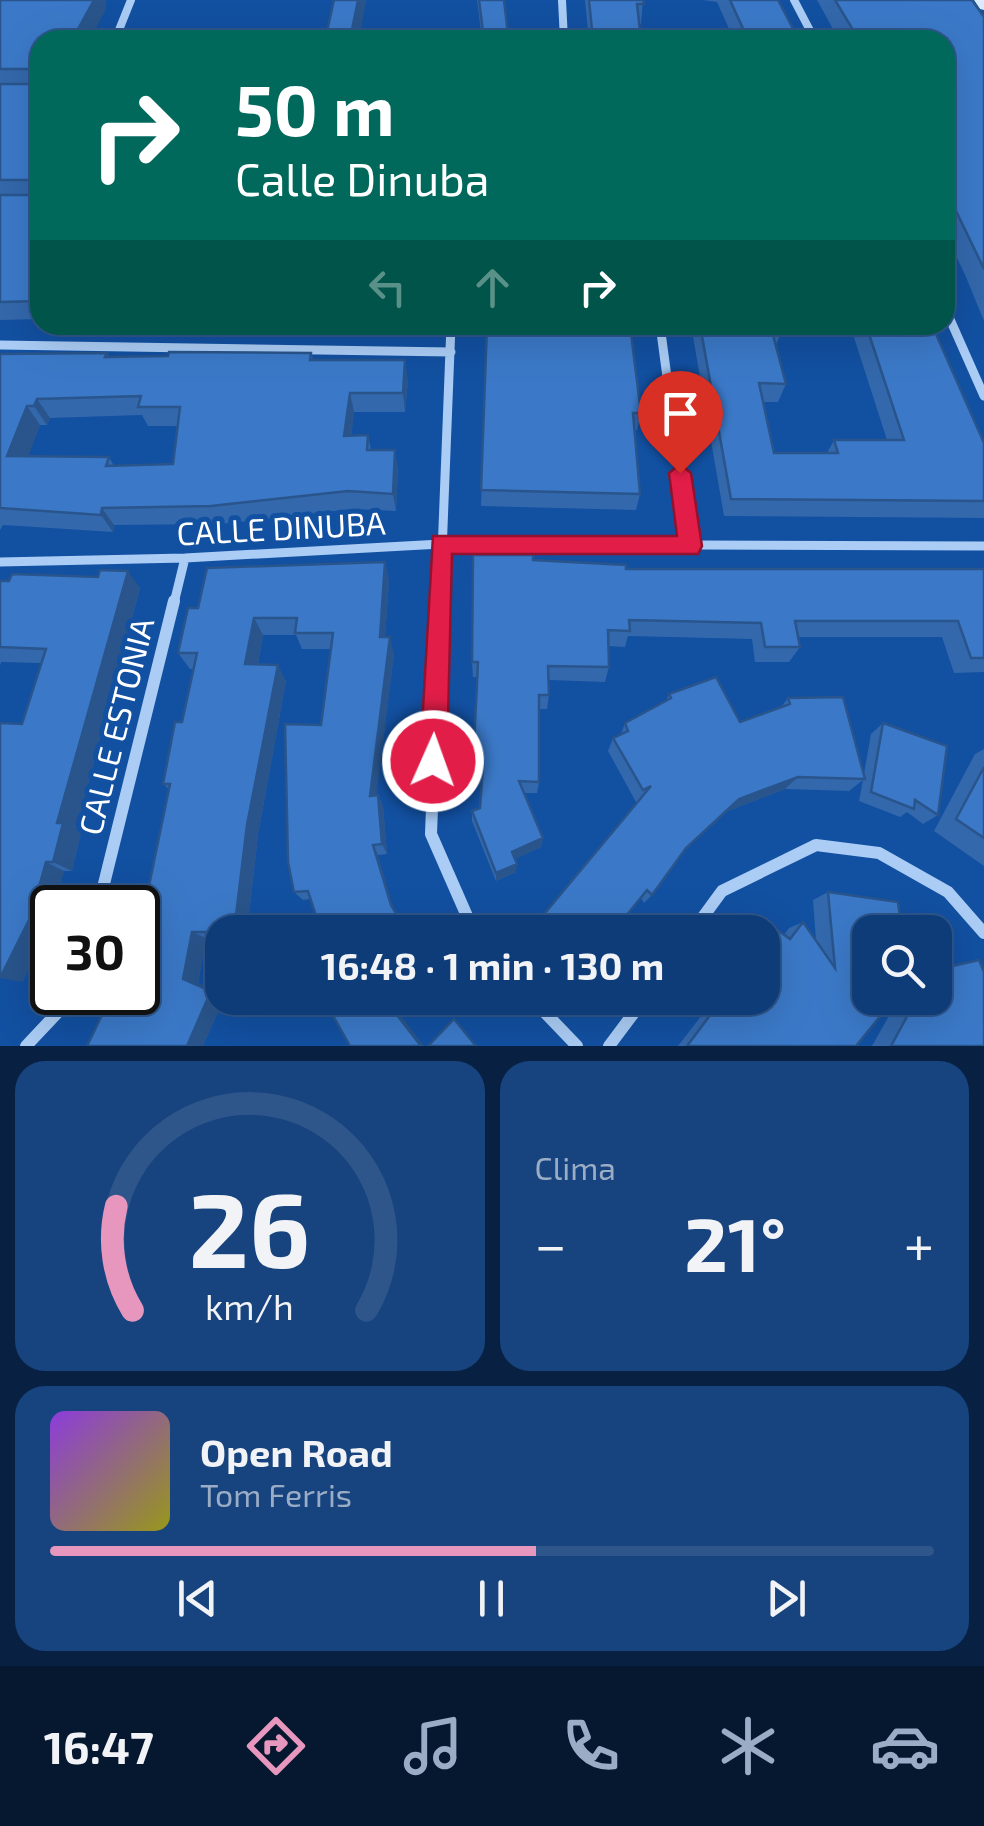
<!DOCTYPE html>
<html lang="es">
<head>
<meta charset="utf-8">
<style>
  :root { --surface:#0e3c79; --page:#17437e; --text:#f1f3f6; --muted:#9badc6; --line:#2e568a; --accent:#e797bd }
  body { margin:0; font-family:"Exo 2",sans-serif; background:var(--page); color:var(--text); height:100vh; display:flex; flex-direction:column; font-size:38px; white-space:nowrap }
  * { box-sizing:border-box; margin:0 }
  p { font-size:32px; color:var(--muted) }
  .icon { flex:none; width:55px; height:55px; fill:none; stroke:currentColor; stroke-width:2; stroke-linecap:round; stroke-linejoin:round }
  .map { position:relative; height:1046px; overflow:hidden }
  .drawer { display:flex; flex-direction:column; gap:15px; padding:15px; background:#082143; flex:1 }
  .drawer>* { flex:none }
  .guide { position:absolute; left:30px; top:30px; width:925px; height:305px; border-radius:30px; box-shadow:0 10px 40px #0002,0 0 0 2px var(--line); background:#00695c; color:#fff; overflow:hidden }
  .fabs { position:absolute; left:852px; top:915px; display:grid; gap:20px }
  .fabs a { display:grid; place-items:center; width:100px; height:100px; border-radius:20px; background:var(--surface); box-shadow:0 10px 40px #0002,0 0 0 2px var(--line); font-size:50px }
  .speed { position:absolute; left:30px; top:885px; display:flex; gap:20px; font-size:50px; font-weight:700; text-align:center }
  .speed>* { display:grid; place-content:center; width:130px; height:130px; border-radius:50%; background:var(--surface); box-shadow:0 10px 40px #0002,0 0 0 2px var(--line); line-height:1 }
  .speed .limit { border:5px solid #111; border-radius:15px; background:#fff; color:#111 }
  .pin { position:absolute; display:grid; place-items:center; width:85px; height:85px; color:#fff; margin:-102px -42px; border-radius:50% 50% 50% 0; rotate:-45deg; box-shadow:0 0 10px #0007 }
  .pin .icon { rotate:45deg }
  .me { position:absolute; width:110px; margin:-55px; rotate:2deg; stroke-linejoin:round; filter:drop-shadow(0 0 8px #0008) }
  .turn { display:flex; align-items:center; gap:35px; height:210px; padding:0 40px; font-size:45px }
  .turn .icon { width:130px; height:130px; stroke-width:2.5 }
  .turn b { display:block; font-size:70px; line-height:85px }
  .lanes { display:flex; align-items:center; height:95px; padding:0 40px; background:#0003; justify-content:center; gap:50px; direction:ltr }
  .lanes .off { opacity:.35 }
  .big { font-size:75px; font-weight:700; line-height:1.1 }
  .drawer .card { flex:1; display:flex; flex-direction:column; justify-content:center; gap:15px; min-width:0; padding:0 35px; border-radius:30px; background:var(--page) }
  .drawer .dial { align-items:center; gap:0 }
  .dial svg { height:260px; overflow:visible; fill:none; stroke:var(--line); stroke-width:7; stroke-linecap:round; text-anchor:middle }
  .dial text { fill:var(--text); stroke:none }
  .song { display:flex; align-items:center; gap:30px }
  .cover { width:120px; height:120px; border-radius:15px; background:linear-gradient(135deg,hsl(270 70% 55%),hsl(60 70% 35%)) }
  .played { height:10px; border-radius:5px; background:linear-gradient(90deg,var(--accent) 55%,var(--line) 55%) }
  .keys { display:flex; justify-content:space-around; direction:ltr }
  .heat { display:flex; justify-content:space-between; align-items:center; font-size:55px; direction:ltr }
  .drawer .tiles { flex:1; display:grid; gap:15px; grid-template-columns:1fr 1fr }
  .card:last-child { grid-column:span 2 }
  .trip { position:absolute; left:205px; top:915px; width:575px; height:100px; border-radius:30px; background:var(--surface); box-shadow:0 10px 40px #0002,0 0 0 2px var(--line); font-weight:700; line-height:100px; text-align:center }
  .menu { display:flex; height:160px; justify-content:space-around; align-items:center; background:#061830; color:var(--muted) }
  .menu .icon { width:70px; height:70px }
  .menu .on { color:var(--accent) }
  .menu b { font-size:45px; color:var(--text) }
  .map>svg:first-child { display:block }
</style>
</head>
<body>
<div class="map">
<svg width="984" height="1046" viewBox="0 0 984 1046">
  <rect width="100%" height="100%" fill="#1250a1"/>
  <g fill="none" stroke-linecap="round" stroke-linejoin="round">
    <!-- street-far2 -->
    <path stroke="#aaccf5" stroke-width="8" d="M562 0 564 40
      M794 0 815 40
      M115 40 131 0"/>
    <!-- street-far1 -->
    <path stroke="#aaccf5" stroke-width="9" d="M945 308 984 396
      M660 325 690 547
      M0 345 451 352
      M0 562 185 558 441 544 984 546
      M174 603 185 558
      M440 603 451 325"/>
    <!-- street -->
    <path stroke="#aaccf5" stroke-width="12" d="M440 601 431 834 474 932
      M98 908 174 601
      M692 932 722 891 816 845 879 853 948 892 984 933
      M531 998 577 1046
      M26 1046 77 992
      M609 1046 645 998"/>
    <!-- secondary -->
    <path fill="#dbeafe" fill-rule="evenodd" d="M974 0H984V10L980 9Z"/>
  </g>
  <!-- wall -->
  <path fill="#3368ac" fill-rule="evenodd" d="M0 0 106 9 40 40V319L0 320Z
    M477 0H504L507 40H482Z
    M585 0H643L641 24H638L641 40H589Z
    M703 0H778L799 40H734L717 2Z
    M817 0H972L984 17V321L966 277 945 232V40H839Z
    M256 325H347L346 327Z
    M487 325 641 413 637 430H634L640 494 636 510 481 506Z
    M691 325H777L780 335 776 345 786 384 778 402H763L774 453H827L834 440H887L850 325H932L984 443V518L724 516Z
    M107 353 109 357 311 353 313 360 408 380 405 412H354L351 436 368 435 371 450 398 468 396 511 352 509 220 524 114 525 113 532 3 525 0 530V354ZM142 415 148 426H178L173 464 114 466 109 457 28 456 40 425H47L50 418Z
    M533 560 626 569H984V672L954 673 942 637H798L800 647 789 662H755L752 639 628 636 625 647 608 646 609 667 605 682 549 680V695L547 709H539V782L537 793H524L543 838 541 847 515 859 516 872 496 881 472 821V811L480 808 482 778 474 777 477 677H473L472 662Z
    M385 562 389 581 385 637 394 654 376 795H378L383 806 387 854 378 855 310 899 303 900 294 892 321 725 331 649H302L296 635H263L258 664 286 681 258 835 247 932H222V939L206 938 198 983 224 998 203 1046H87L138 992 169 789 163 784 182 722 193 669H190L178 653 198 608Z
    M0 581 140 588 76 830 81 833 72 871H64L52 908 51 923 22 982V724L41 663 1 662 0 666Z
    M669 694 740 722 781 707 788 698 864 774 871 734 883 723 938 815 923 824 907 812 900 817 859 801 863 780 849 791 785 789 728 811 682 853 652 895 644 903 641 898 613 932H542L540 931 545 922 543 920 545 913 639 801 636 802 608 751 613 738 621 734 625 723 666 701Z
    M984 749V866L934 831 975 754Z
    M828 892 856 1046H678L715 998H762V936L776 929 784 935 789 928 803 922 816 940 813 900Z
    M899 998H935L984 1046H872Z"/>
  <!-- shaded-wall -->
  <path fill="#29558c" d="M94 0H106V9L90 40H72Z
    M358 0H366V2L359 40H350Z
    M405 360 408 380 405 412 403 393Z
    M350 393 354 412 349 454 344 436Z
    M37 399 50 418 47 425 34 406Z
    M27 406 40 425 22 474 7 456Z
    M395 450 398 468 396 511 393 494Z
    M102 508 114 525 113 532 101 515Z
    M385 562 389 581 384 654 380 637Z
    M128 571 140 588 76 830 81 833 72 871 53 862 57 823Z
    M254 618 263 635 255 680 245 664Z
    M390 637 394 654 375 807 370 796Z
    M278 665 286 681 258 835 247 932H234L247 825Z
    M798 777 785 789 728 811 677 858 739 799Z
    M378 795 383 806 387 854 382 844Z
    M543 838 541 847 511 861 512 852Z
    M373 845 378 855 395 913 391 905Z
    M46 862 64 871 55 908H52L51 923 22 982 0 978Z
    M517 864 516 872 496 881V873Z
    M192 932 206 938 198 983 222 994 224 998 203 1046H187L183 979Z
    M400 998H408L395 1008 424 1046H421L390 1006Z"/>
  <!-- building -->
  <path fill="#3b79c8" stroke="#29558c" stroke-width="2.5" fill-rule="evenodd" d="M0 0H94L72 40H40V301L0 302V195H31L38 189 31 180H0V84H32L39 77 32 69H0Z
    M334 0H358L350 40H325Z
    M479 0H504L507 25V40H484Z
    M589 0H643L644 4H637L641 40H593Z
    M730 0H778L799 40H746L744 31Z
    M835 0H972L984 17V269L945 188V40H859Z
    M487 325H630L641 413H633L640 494 481 490Z
    M700 325H777L780 335H773L786 384 759 383 774 453H838L834 440H904L866 325H932L984 443V501L731 499Z
    M169 352 311 353 310 360H405L403 393H350L344 436 368 435 367 450H395L393 494 348 491 211 506 102 508 101 515 0 508V354L107 353 105 357 168 356ZM141 396 138 407H180L173 464 106 466 109 457 7 456 27 406H34L37 399Z
    M473 555H533V560L626 565V569H984V658H971L958 621H795L800 647H765L761 623 629 620 630 631 608 630 609 667 548 666 549 695H539V782L519 781 543 838 512 852 517 864 496 873 472 811 480 808 483 766H473L478 662H472Z
    M385 562 380 637H390L370 796 378 795 382 844 373 845 391 905 407 932H321L308 891 294 892 288 862 285 724 321 725 333 633H295L297 618H254L245 664 278 665 247 825 234 932H192L183 979 211 991 187 1046H87L113 992H138V939L170 784H163L175 722H182L197 653H178L188 608H198L207 568Z
    M100 570 128 571 57 823H63L53 862H46L31 916 0 978V723L22 724 46 649 0 647V581H9L12 574 98 577Z
    M716 677 740 722 790 704 788 698 843 697 865 779 798 777 739 799 686 848 652 895 647 890 613 932H550L543 924 549 917 545 913 651 786 643 790 613 738 628 731 625 723 671 698 669 694Z
    M883 723 947 746 938 815 915 800 914 809 871 792Z
    M984 767V838L956 819Z
    M828 892 898 902 902 932H870V998H895L856 1046H687L723 998H762V940L766 944 776 929 790 939 803 922 835 968Z
    M979 960 984 972V1046H891L917 998H935V970Z
    M323 998H400L390 1006 421 1046H350Z
    M454 1019 476 1046H428Z"/>
  <!-- route -->
  <path fill="#e11d48" stroke="#92132f" stroke-width="2.5" d="M680 464 691 473 702 546 698 554H452L447 761 443 771 433 774 424 771 420 761 433 536H677L669 473Z"/>
  <g text-anchor="middle" dominant-baseline="central" stroke-width="10" stroke-linejoin="round" paint-order="stroke">
    <!-- street labels -->
    <g font-size="32" fill="#fff" stroke="#1250a1">
      <text transform="translate(281 527) rotate(-3)">CALLE DINUBA</text>
      <text transform="translate(115 726) rotate(-76)">CALLE ESTONIA</text>
    </g>
  </g>
</svg>
<div class="fabs">
<a><svg class="icon" aria-label="search" viewBox="0 0 24 24"><circle cx="10" cy="10" r="6"/><path d="M15 15l6 6"/></svg></a>
</div>
<div class="speed"><div class="limit">30</div></div>
<div class="pin" style="left:680px;top:473px;background:#d93025"><svg class="icon" aria-label="arrive" viewBox="0 0 24 24"><path d="M6 21V4h12l-3 4 3 4H6"/></svg></div>
<svg class="me" style="left:433px;top:761px" viewBox="-20 -20 40 40"><circle r="17" fill="#e11d48" stroke="#fff" stroke-width="3"/><path d="M0-11L8 9 0 5-8 9z" fill="#fff"/></svg>
<div class="trip">16:48 · 1 min · 130 m</div>
<div class="guide">
<div class="turn"><svg class="icon" aria-label="right" viewBox="0 0 24 24"><path d="M7 20v-9h11M14 6l5 5-5 5"/></svg><div><b>50 m</b>Calle Dinuba</div></div>
<div class="lanes"><svg class="icon off" aria-label="left" viewBox="0 0 24 24"><path d="M17 20v-9H6M10 6l-5 5 5 5"/></svg><svg class="icon off" aria-label="ahead" viewBox="0 0 24 24"><path d="M12 20V5M6 11l6-6 6 6"/></svg><svg class="icon" aria-label="right" viewBox="0 0 24 24"><path d="M7 20v-9h11M14 6l5 5-5 5"/></svg></div>
</div>
</div>
<section class="drawer">
<div class="tiles">
<div class="card dial"><svg viewBox="0 0 100 80">
<path d="M14 69A42 42 0 1 1 86 69"/>
<path d="M14 69A42 42 0 0 1 9 37" stroke="#e797bd"/>
<text x="50" y="56" font-size="32" font-weight="700">26</text>
<text x="50" y="72" font-size="11">km/h</text>
</svg></div>
<div class="card"><p>Clima</p>
<div class="heat"><a>−</a><b class="big">21°</b><a>+</a></div>
</div>
<div class="card">
<div class="song"><i class="cover"></i><div><b>Open Road</b><p>Tom Ferris</p></div></div>
<div class="played"></div>
<div class="keys"><svg class="icon" aria-label="previous" viewBox="0 0 24 24"><path d="M18 5L8 12l10 7zM5 5v14"/></svg><svg class="icon" aria-label="pause" viewBox="0 0 24 24"><path d="M8 5v14M16 5v14"/></svg><svg class="icon" aria-label="next" viewBox="0 0 24 24"><path d="M6 5l10 7-10 7zM19 5v14"/></svg></div>
</div>
</div>
</section>
<nav class="menu">
<b>16:47</b>
<svg class="icon on" aria-label="directions" viewBox="0 0 24 24"><path d="M12 3l9 9-9 9-9-9zM9 14v-3h6M13 9l2 2-2 2"/></svg>
<svg class="icon" aria-label="music" viewBox="0 0 24 24"><path d="M9 18V5l10-2v13"/><circle cx="6" cy="18" r="3"/><circle cx="16" cy="16" r="3"/></svg>
<svg class="icon" aria-label="phone" viewBox="0 0 24 24"><path d="M5 4h4l2 5-3 2q2 4 5 5l2-3 5 2v4C11 20 4 13 5 4z"/></svg>
<svg class="icon" aria-label="climate" viewBox="0 0 24 24"><path d="M12 3v18M4 7l16 10M4 17L20 7"/></svg>
<svg class="icon" aria-label="car" viewBox="0 0 24 24"><path d="M5 17H2v-5l4-1 3-4h7l3 4 3 1v5h-3M9 17h6M6 11h13"/><circle cx="7" cy="17" r="2"/><circle cx="17" cy="17" r="2"/></svg>
</nav>
</body>
</html>
